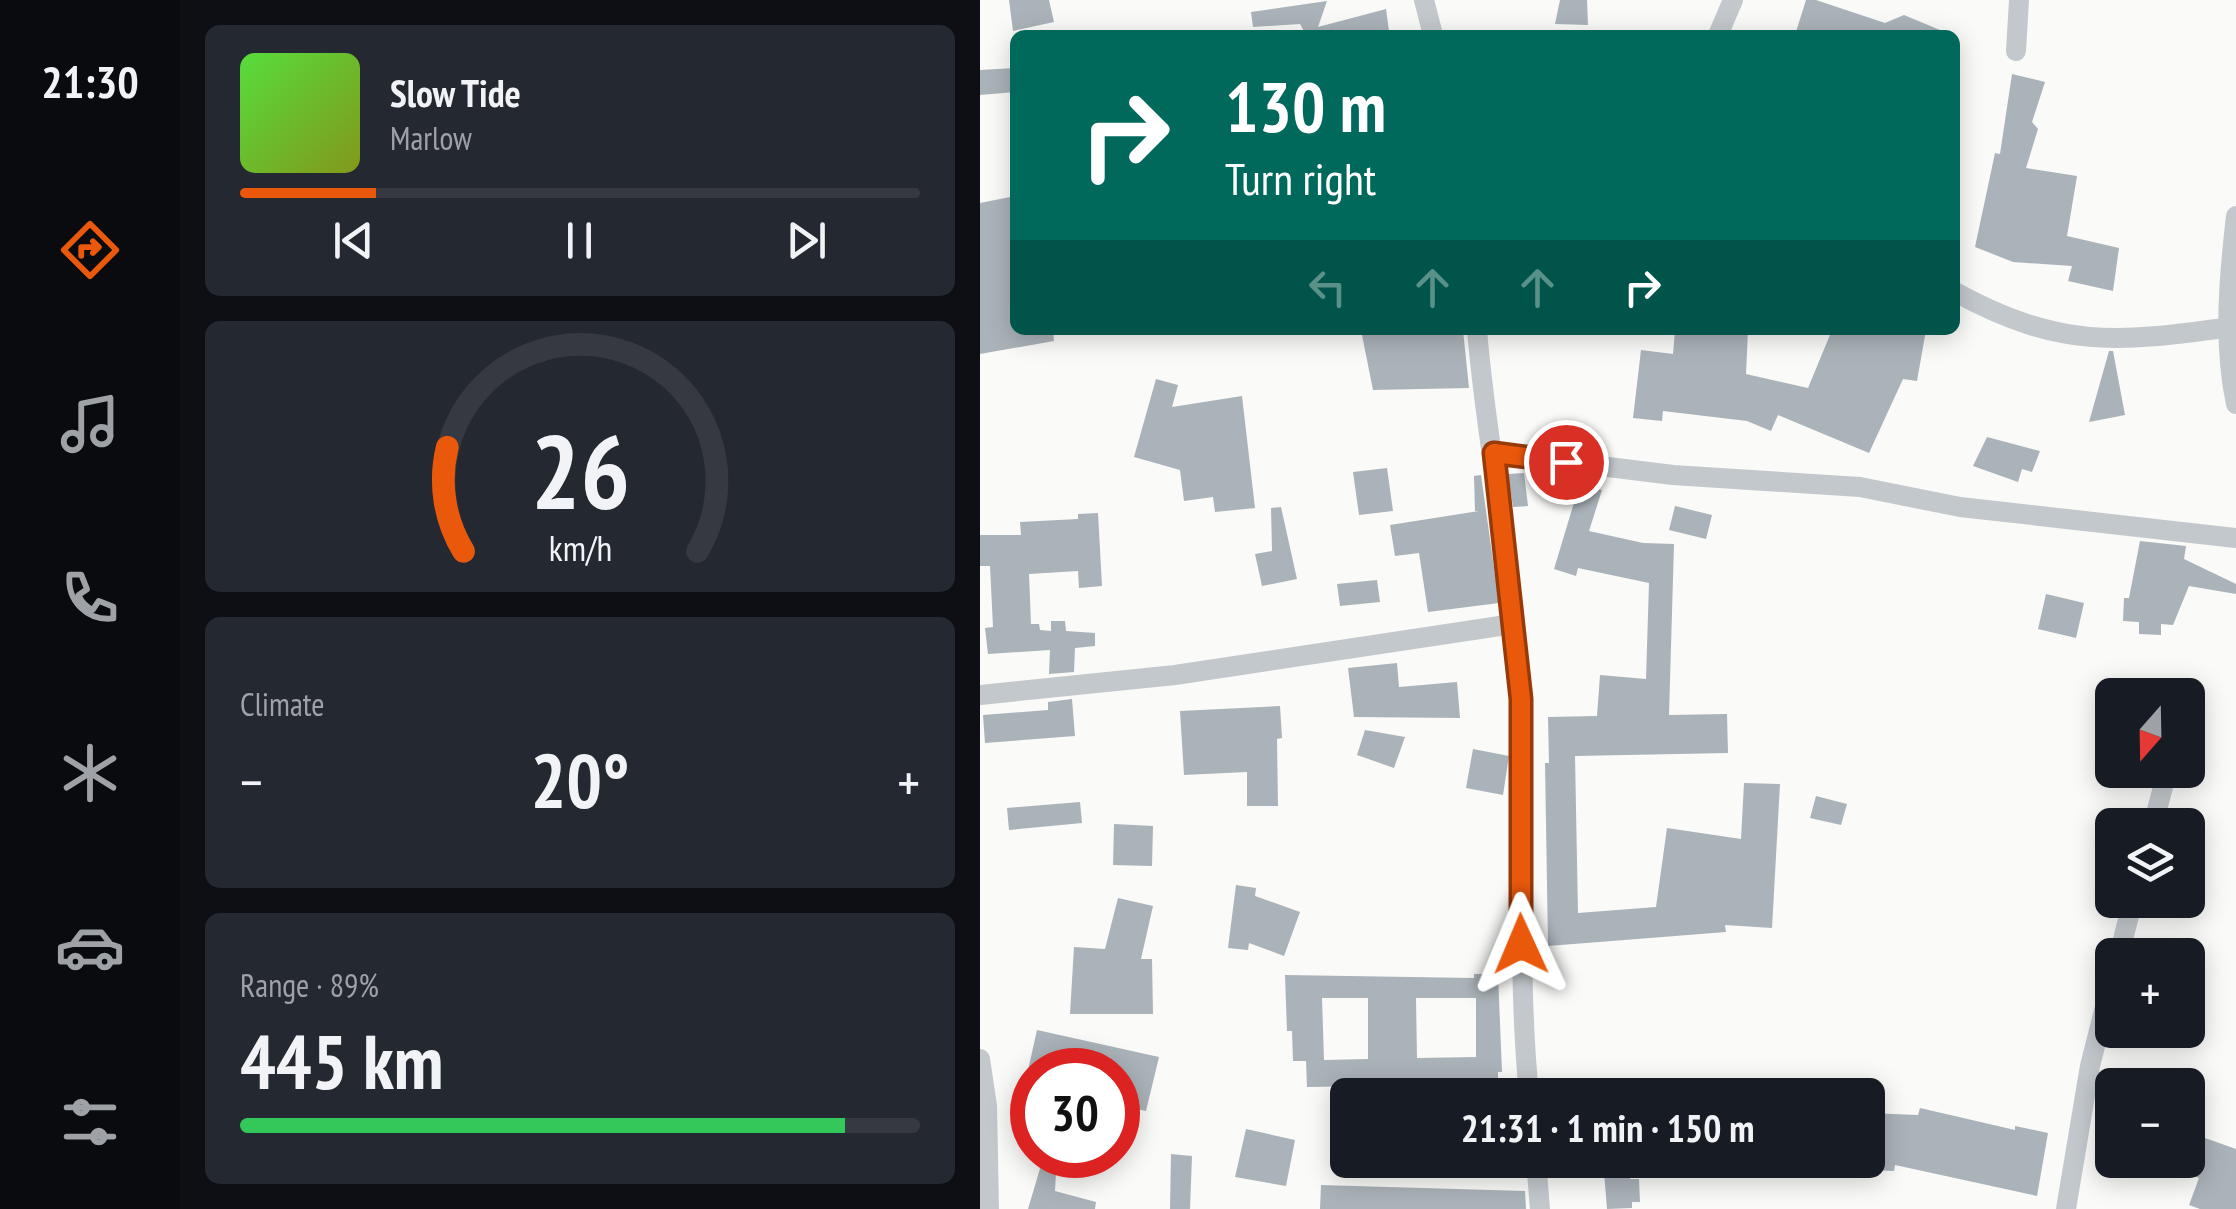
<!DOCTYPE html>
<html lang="en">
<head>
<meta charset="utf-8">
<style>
  :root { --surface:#171b24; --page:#242831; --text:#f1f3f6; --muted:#9ea1a6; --line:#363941; --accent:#ea580c }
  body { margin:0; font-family:"PT Sans Narrow",sans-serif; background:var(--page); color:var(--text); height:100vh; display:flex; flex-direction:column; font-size:38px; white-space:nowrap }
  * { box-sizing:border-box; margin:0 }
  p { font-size:32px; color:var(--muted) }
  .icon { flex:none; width:55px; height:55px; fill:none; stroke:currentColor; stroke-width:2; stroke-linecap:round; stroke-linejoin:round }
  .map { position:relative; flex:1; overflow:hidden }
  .drawer { display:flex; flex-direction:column; gap:25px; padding:25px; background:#0d0f14; width:800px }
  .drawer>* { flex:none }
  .top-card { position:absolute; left:30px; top:30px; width:950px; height:305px; border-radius:15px; box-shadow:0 5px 25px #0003; background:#00695c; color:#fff; overflow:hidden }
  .needle { width:65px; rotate:200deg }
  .controls { position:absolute; left:1115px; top:678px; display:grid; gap:20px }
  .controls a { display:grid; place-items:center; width:110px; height:110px; border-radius:15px; background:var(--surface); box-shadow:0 5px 25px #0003; font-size:50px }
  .speed { position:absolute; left:30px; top:1048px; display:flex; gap:20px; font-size:50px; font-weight:700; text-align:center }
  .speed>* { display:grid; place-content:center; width:130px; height:130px; border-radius:50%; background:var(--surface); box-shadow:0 5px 25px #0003; line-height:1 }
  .speed .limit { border:15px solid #d22; background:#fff; color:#111 }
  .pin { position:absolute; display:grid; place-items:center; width:85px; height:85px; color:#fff; margin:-42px; border:5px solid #fff; border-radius:50%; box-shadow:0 2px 10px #0007 }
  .me { position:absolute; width:110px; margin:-55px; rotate:359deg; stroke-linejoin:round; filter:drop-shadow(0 0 8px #0008) }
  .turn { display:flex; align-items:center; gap:35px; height:210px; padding:0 50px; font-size:45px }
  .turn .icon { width:130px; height:130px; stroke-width:2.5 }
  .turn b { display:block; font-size:70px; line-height:85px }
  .lanes { display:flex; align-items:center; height:95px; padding:0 50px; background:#0003; justify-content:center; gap:50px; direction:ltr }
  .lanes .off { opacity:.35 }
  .big { font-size:75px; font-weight:700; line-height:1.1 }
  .drawer .card { flex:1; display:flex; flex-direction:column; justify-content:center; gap:15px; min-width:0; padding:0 35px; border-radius:15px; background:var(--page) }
  .drawer .dial { align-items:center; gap:0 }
  .dial svg { height:260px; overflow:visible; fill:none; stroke:var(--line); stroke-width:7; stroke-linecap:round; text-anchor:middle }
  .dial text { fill:var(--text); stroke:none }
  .song { display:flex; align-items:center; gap:30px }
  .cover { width:120px; height:120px; border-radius:15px; background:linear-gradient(135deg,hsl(110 70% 55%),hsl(70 70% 35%)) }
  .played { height:10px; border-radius:5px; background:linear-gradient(90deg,var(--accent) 20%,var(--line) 20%) }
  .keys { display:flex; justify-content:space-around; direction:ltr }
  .heat { display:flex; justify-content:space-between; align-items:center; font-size:55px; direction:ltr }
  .charge { height:15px; border-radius:8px; background:linear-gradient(90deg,#34c759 89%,var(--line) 0) }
  .trip { position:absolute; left:350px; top:1078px; width:555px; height:100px; border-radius:15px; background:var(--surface); box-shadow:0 5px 25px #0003; font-weight:700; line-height:100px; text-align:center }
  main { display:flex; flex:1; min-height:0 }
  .menu { display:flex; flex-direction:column; width:180px; justify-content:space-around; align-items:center; background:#090b0e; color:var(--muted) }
  .menu .icon { width:70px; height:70px }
  .menu .selected { color:var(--accent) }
  .menu b { font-size:45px; color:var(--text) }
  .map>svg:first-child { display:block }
</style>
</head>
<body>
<main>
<nav class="menu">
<b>21:30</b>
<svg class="icon selected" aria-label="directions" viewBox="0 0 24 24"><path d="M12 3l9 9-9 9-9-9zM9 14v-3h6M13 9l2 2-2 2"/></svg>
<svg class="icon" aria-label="music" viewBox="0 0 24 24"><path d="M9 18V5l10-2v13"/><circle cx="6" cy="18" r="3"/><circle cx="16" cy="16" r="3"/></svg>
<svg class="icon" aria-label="phone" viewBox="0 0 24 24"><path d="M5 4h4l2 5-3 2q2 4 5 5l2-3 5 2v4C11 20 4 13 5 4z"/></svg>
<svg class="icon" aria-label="climate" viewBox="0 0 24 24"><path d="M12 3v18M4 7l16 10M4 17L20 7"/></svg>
<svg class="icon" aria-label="car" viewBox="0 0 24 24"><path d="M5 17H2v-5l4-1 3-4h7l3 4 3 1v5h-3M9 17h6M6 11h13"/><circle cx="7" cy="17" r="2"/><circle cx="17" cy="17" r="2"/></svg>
<svg class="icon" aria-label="filters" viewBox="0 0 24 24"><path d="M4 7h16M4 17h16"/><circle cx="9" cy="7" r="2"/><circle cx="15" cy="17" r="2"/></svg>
</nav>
<section class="drawer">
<div class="card">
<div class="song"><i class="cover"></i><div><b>Slow Tide</b><p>Marlow</p></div></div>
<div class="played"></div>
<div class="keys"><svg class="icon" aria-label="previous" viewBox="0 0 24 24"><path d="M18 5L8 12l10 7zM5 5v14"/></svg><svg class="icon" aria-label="pause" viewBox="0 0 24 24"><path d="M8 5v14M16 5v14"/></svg><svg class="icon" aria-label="next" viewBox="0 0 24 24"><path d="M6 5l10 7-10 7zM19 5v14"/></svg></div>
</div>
<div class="card dial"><svg viewBox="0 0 100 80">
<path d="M14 69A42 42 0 1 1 86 69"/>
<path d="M14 69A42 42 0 0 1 9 37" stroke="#ea580c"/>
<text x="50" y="56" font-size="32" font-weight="700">26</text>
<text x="50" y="72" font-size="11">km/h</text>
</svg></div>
<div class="card"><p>Climate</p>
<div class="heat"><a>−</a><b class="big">20°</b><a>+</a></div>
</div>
<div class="card"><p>Range · 89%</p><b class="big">445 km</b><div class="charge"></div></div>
</section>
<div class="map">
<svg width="1256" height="1209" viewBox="0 0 1256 1209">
  <rect width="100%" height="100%" fill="#fafaf8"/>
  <!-- building -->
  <path fill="#aab3b9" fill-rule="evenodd" d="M29 0H69L74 22 33 31Z
    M580 0H607L608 25 575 24Z
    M826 0H836L905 23 924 15 972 35H815Z
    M347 1 338 27 406 9 409 31 381 35H326L320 24 273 27 271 12Z
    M35 68V92L0 95V70Z
    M1032 74 1065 82 1052 122 1058 129 1046 168 1097 176 1087 236 1139 248 1133 291 1088 281 1092 266 1033 262 995 247 1015 153 1020 154Z
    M35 196V330H73L74 341 0 354V203Z
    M381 330H483L489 388 393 390Z
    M695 330H768L766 374 828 388 852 330H946L937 381 923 379 889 453 798 415 791 431 767 421 683 411 682 421 653 418 661 350 693 354Z
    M1129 351H1133L1145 415 1109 422Z
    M176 379 198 385 192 407 262 396 275 508 235 512 233 497 204 501 200 470 154 457Z
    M1007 437 1060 451 1052 472 1042 469 1038 482 993 466Z
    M407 468 413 511 379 515 373 472Z
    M544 473 548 506 533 507 528 474Z
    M501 475 519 603 448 612 439 553 415 556 410 525 499 511H495L494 476Z
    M599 486 622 490 609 531 663 543 694 544 689 715 747 714 748 753 595 756 598 913 676 907 687 828 761 839 764 783 800 784 792 928 745 925 746 932 568 946 565 763H569L568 717 617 716 620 675 666 679 669 583 598 568 596 576 574 569Z
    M695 506 732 515 726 539 689 530Z
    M301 507 317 579 282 586 275 554 292 551 291 508Z
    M118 513 122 586 99 588 98 571 49 574 51 624H59L60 630 71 631V621H85L86 631 115 633V646L95 648 94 672 69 674 70 650 8 654 5 628 13 627 10 566H0V535H41L40 522 98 519V514Z
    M1160 541 1206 546 1204 559 1256 584V594L1209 586 1193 625 1181 624V635L1159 634V622L1143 621 1144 598H1149Z
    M397 580 400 602 360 606 357 584Z
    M1066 594 1104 603 1096 638 1058 629Z
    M417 663 419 687 477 682 480 718 374 717 368 668Z
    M92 699 95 736 5 743 3 715 68 710V702Z
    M300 706 302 738 297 739 298 806H267V772L204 775 200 711Z
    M385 730 425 737 414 768 377 755Z
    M493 749 529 756 523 795 486 788Z
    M836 796 867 804 861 825 830 818Z
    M100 802 102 823 29 830 27 808Z
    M134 824 173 826 172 866 133 865Z
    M256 885 276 888 275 896 320 912 304 956 269 943 268 950 248 948Z
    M138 898 173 906 161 959H172L173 1014H90L94 947 125 949Z
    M494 974H518L522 1072H518V1084L327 1087 326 1061H334H313L312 1031H307L305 975 494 978ZM342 998H388V1059L344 1060ZM436 998H496V1057L437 1058Z
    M57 1030 179 1057 166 1111 138 1105V1070H48Z
    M940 1108 1035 1130V1126L1068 1133 1057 1196 915 1165 914 1171 888 1170V1113L938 1115Z
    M266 1129 315 1140 306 1186 255 1177Z
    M1208 1132 1256 1149V1209H1220L1209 1205 1219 1178 1208 1174Z
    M191 1154 212 1156 210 1209H190Z
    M64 1155H77L75 1191 116 1202 115 1209H48Z
    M623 1160H649L650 1179H659L660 1202H652V1208L627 1209Z
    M341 1185 545 1191 546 1209H340Z"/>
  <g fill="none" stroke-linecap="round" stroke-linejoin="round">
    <!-- street -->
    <path stroke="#c3c8cc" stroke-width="20" d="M444 0 453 35
      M738 35 753 0
      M1036 51 1039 0
      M1256 216C1249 276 1243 344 1256 404
      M975 292C1080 349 1136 343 1251 327
      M497 330C507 453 535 576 541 700 546 832 536 961 549 1095
      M514 453 693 475 880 487 980 507 1256 538
      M0 695 195 675 533 624
      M1173 825 1183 787
      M1139 955 1153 900
      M0 1059 7 1106 9 1209
      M556 1160 560 1209
      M1086 1209 1110 1066 1132 979"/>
  </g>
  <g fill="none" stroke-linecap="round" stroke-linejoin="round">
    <!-- route casing -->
    <g stroke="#983908" stroke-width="25">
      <path id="route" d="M541 944V699L514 453 586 462"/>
    </g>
    <!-- route -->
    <use href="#route" stroke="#ea580c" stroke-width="18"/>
  </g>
</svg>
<div class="controls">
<a><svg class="needle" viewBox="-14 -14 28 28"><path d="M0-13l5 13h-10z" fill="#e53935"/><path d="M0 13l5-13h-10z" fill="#9ea1a6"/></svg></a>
<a><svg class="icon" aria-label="layers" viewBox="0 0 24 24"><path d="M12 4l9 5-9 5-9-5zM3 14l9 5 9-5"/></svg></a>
<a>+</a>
<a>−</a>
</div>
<div class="speed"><div class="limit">30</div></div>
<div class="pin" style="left:586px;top:462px;background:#d93025"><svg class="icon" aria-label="arrive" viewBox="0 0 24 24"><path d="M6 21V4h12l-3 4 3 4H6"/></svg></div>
<svg class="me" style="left:541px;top:944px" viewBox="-20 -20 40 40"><path d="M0-17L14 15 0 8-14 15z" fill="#ea580c" stroke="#fff" stroke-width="4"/></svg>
<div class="trip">21:31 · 1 min · 150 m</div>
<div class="top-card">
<div class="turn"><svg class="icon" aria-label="right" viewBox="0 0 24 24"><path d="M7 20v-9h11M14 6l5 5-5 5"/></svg><div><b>130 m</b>Turn right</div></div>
<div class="lanes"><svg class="icon off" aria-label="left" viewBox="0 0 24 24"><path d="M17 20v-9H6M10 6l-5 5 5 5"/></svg><svg class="icon off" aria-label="ahead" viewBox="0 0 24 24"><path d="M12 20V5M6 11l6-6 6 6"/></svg><svg class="icon off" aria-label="ahead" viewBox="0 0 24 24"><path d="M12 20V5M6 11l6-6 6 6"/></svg><svg class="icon" aria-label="right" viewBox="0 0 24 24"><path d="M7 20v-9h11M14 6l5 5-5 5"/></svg></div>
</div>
</div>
</main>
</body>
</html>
